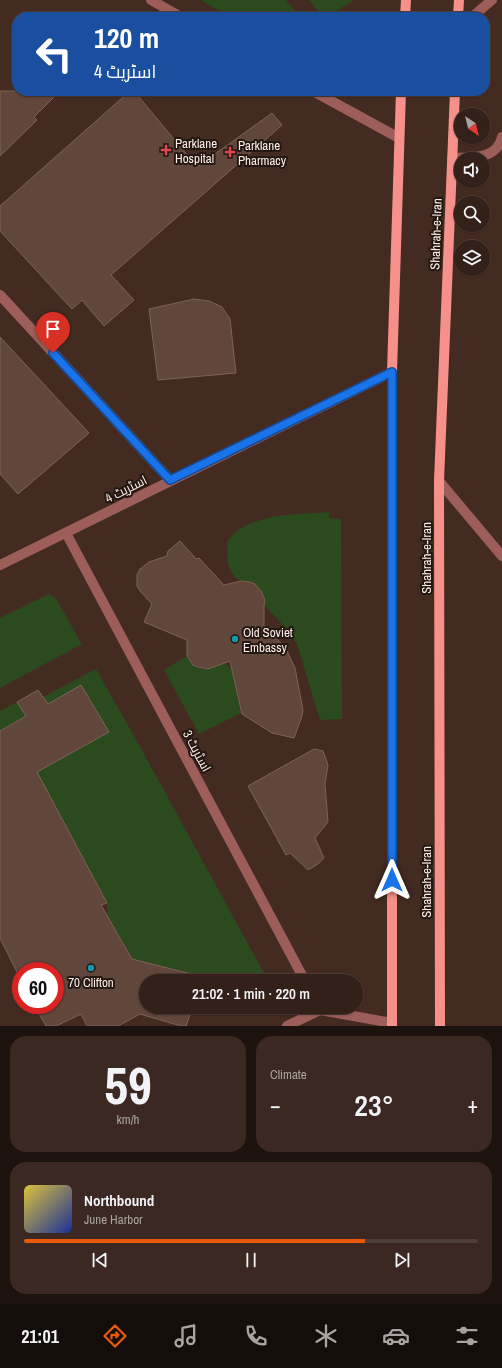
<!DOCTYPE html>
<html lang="en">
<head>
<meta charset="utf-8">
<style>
  :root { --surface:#332019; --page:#3b2822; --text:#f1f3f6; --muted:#a9a3a2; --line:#4e3e38; --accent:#ea580c }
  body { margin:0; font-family:"Archivo Narrow",Cairo,sans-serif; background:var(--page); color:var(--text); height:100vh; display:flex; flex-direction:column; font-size:15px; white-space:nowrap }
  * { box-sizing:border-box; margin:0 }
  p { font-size:13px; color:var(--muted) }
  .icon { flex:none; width:22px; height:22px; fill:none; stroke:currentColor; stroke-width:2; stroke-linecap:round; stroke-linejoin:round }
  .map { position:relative; height:1026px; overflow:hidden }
  .panel { display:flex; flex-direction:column; gap:10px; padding:10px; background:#1c120e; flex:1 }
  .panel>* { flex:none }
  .banner { position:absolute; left:12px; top:12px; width:478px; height:84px; border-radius:16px; box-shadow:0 1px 3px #0004,0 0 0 1px var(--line); background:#1a4fa0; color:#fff; overflow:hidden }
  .needle { width:26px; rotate:145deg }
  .buttons { position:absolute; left:454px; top:108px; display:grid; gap:8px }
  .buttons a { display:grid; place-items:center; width:36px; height:36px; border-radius:50%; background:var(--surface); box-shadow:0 1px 3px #0004,0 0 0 1px var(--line); font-size:20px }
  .speed { position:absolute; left:12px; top:962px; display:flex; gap:8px; font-size:20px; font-weight:700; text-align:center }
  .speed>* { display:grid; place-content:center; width:52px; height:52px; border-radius:50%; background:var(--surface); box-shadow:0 1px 3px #0004,0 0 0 1px var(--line); line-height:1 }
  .speed .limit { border:6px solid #d22; background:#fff; color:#111 }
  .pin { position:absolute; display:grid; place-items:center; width:34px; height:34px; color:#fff; margin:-41px -17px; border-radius:50% 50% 50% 0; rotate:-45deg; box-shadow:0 0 4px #0007 }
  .pin .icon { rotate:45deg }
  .me { position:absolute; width:44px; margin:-22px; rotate:0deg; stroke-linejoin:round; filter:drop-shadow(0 0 3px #0008) }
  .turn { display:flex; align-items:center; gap:14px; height:84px; padding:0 16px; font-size:18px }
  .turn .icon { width:52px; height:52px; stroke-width:2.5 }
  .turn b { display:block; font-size:28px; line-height:34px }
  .big { font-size:30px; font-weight:600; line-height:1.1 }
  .panel .widget { flex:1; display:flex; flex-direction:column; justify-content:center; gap:6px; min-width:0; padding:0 14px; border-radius:16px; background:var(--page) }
  .panel .dial { align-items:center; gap:0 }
  .dial b { font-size:52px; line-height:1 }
  .song { display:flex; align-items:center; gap:12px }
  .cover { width:48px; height:48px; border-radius:6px; background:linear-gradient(135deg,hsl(50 70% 55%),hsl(230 70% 35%)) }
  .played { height:4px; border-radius:2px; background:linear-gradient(90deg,var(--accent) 75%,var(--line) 75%) }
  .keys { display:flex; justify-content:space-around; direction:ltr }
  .heat { display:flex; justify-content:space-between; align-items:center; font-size:22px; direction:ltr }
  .panel .tiles { flex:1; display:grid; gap:10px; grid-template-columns:1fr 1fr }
  .widget:last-child { grid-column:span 2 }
  .trip { position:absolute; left:139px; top:974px; width:224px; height:40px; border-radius:20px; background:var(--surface); box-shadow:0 1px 3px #0004,0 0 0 1px var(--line); font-weight:600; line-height:40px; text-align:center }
  .dock { display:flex; height:64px; justify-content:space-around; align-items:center; background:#140d0a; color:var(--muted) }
  .dock .icon { width:28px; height:28px }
  .dock .active { color:var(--accent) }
  .dock b { font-size:18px; color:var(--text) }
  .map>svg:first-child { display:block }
</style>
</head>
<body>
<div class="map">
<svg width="502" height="1026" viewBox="0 0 502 1026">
  <rect width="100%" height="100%" fill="#442b21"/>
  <!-- green -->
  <path fill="#2b4a1e" d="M201 0H286L300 17H229Z
    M309 0H354L327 17H323Z
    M329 512V518L341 519 342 719 320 720 297 644 283 625 264 605V596L259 588 250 582 241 581 235 577 230 570 228 563 227 542C248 512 296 515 329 512Z
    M49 594 56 599 82 644 0 688V618Z
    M187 656C197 674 208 671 222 660L242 679 245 688 236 690 241 713 199 734 164 670Z
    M96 669 143 752 264 973 251 981H202L203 977 133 959 107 915V903L53 801 0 826V711L17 702 43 697Z"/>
  <!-- building -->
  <path fill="#61463b" stroke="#7e6256" d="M0 91H60L34 117 37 120 0 156Z
    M130 91H134L197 167 272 113 282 125 111 275 134 300 104 326 82 300 72 309 0 231V206Z
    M194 299 209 301 222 307 230 319 236 373 158 380 149 309Z
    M0 337 89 433 18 494 0 474Z
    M180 541 196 559 199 558 224 585 241 581 250 582 255 584 261 591 265 600 264 606V626L282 644 287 651 295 668 303 710 302 716 294 738 272 733 242 714 230 661 208 669 198 667 193 665 187 656V640L144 622 152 604 140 591 137 586V575L140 569 149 562 167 556 168 551Z
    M81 685 109 732 37 772 107 903 101 905 132 959 203 977 202 981H146V1007H193L186 1026H181L140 1014 118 1026H87L81 1014 56 1026H46L34 1005H55V971H21V980L0 938V731L26 716 17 702 38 690 48 704Z
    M314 749 323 751 328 765 325 784 328 822 315 838 324 858 318 864 308 870 290 853 286 855 248 786Z"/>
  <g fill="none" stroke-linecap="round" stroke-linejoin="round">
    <!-- lane -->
    <path stroke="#9d5e5a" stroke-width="10" d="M452 158C471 157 497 160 502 137"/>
    <!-- street -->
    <path stroke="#9d5e5a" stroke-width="10" d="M151 0 181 17
      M472 17 492 0
      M313 91 399 138
      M0 295 170 480
      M439 481 502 556
      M66 533 305 981
      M0 565 392 372
      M319 1007 320 1010 392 1023
      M287 1026 320 1010"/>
    <!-- primary -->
    <path stroke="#f6908a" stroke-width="10" d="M405 17 406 0
      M458 17 459 0
      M392 1026V372L401 91
      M440 1026 439 481 455 91"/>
  </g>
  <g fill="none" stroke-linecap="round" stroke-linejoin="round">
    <!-- route casing -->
    <g stroke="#114b97" stroke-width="10">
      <path id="route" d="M53 353 170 480 392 372V880"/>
    </g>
    <!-- route -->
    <use href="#route" stroke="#1a73e8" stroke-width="7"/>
  </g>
  <!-- markers -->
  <g fill="#e0444e" stroke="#221712" stroke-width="1.5">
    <path d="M164 144h4v4h4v4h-4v4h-4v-4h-4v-4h4z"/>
    <path d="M228 146h4v4h4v4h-4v4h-4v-4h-4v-4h4z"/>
  </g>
  <g fill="#0f9aa8" stroke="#221712" stroke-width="1.5">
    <circle cx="235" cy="639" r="4"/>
    <circle cx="91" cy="968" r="4"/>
  </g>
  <g text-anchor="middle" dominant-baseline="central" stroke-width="4" stroke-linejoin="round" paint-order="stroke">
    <!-- poi labels -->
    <g font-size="13" fill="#ffeee7" stroke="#221712" text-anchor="start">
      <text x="175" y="143">Parklane<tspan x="175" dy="15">Hospital</tspan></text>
      <text x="238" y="145">Parklane<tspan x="238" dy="15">Pharmacy</tspan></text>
      <text x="243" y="632">Old Soviet<tspan x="243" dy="15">Embassy</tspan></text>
      <text x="91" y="982" text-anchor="middle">70 Clifton</text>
    </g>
    <!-- street labels -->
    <g font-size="13" fill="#ffeee7" stroke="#221712">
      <text transform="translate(436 234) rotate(-88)">Shahrah-e-Iran</text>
      <text transform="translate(126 489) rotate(-27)">اسٹریٹ 4</text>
      <text transform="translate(426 558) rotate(-90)">Shahrah-e-Iran</text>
      <text transform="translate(197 751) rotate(62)">اسٹریٹ 3</text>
      <text transform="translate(426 882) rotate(-90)">Shahrah-e-Iran</text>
    </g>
  </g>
</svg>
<div class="buttons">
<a><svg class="needle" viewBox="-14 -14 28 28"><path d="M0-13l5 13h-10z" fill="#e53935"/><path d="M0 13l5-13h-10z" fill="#a9a3a2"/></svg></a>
<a><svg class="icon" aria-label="sound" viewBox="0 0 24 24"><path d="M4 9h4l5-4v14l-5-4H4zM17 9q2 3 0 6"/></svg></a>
<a><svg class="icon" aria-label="search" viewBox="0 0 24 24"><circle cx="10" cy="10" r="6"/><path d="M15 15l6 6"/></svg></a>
<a><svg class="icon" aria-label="layers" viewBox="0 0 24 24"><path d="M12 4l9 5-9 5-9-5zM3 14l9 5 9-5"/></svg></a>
</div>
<div class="speed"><div class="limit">60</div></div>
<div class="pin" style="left:53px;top:353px;background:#d93025"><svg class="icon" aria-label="arrive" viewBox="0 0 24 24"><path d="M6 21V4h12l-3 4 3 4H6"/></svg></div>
<svg class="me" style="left:392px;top:880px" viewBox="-20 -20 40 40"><path d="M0-17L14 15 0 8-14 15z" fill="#1a73e8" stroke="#fff" stroke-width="4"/></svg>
<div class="trip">21:02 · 1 min · 220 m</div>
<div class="banner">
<div class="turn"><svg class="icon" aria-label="left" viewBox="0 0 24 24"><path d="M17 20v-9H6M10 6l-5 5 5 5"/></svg><div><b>120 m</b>اسٹریٹ 4</div></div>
</div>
</div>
<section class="panel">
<div class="tiles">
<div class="widget dial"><b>59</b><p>km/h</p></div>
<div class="widget"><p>Climate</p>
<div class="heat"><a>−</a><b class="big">23°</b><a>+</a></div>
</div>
<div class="widget">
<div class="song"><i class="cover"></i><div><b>Northbound</b><p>June Harbor</p></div></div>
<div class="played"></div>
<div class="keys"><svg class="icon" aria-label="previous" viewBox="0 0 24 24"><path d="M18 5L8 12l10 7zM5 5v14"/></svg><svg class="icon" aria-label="pause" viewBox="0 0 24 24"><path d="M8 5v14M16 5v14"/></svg><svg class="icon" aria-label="next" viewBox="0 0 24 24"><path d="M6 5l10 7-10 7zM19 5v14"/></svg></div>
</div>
</div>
</section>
<nav class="dock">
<b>21:01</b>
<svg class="icon active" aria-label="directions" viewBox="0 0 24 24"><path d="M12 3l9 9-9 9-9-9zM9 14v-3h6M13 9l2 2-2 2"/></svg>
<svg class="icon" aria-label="music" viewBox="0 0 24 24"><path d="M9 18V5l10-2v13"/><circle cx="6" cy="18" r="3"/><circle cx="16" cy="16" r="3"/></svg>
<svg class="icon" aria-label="phone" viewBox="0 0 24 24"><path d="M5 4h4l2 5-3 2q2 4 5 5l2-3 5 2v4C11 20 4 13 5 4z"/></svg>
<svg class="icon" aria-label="climate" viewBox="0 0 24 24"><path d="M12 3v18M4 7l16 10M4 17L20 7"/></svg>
<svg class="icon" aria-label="car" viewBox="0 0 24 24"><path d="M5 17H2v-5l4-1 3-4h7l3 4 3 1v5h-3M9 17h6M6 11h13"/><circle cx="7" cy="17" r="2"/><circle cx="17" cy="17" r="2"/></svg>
<svg class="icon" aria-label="filters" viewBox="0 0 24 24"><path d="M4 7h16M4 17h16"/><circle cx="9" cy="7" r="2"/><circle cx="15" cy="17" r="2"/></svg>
</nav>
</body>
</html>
